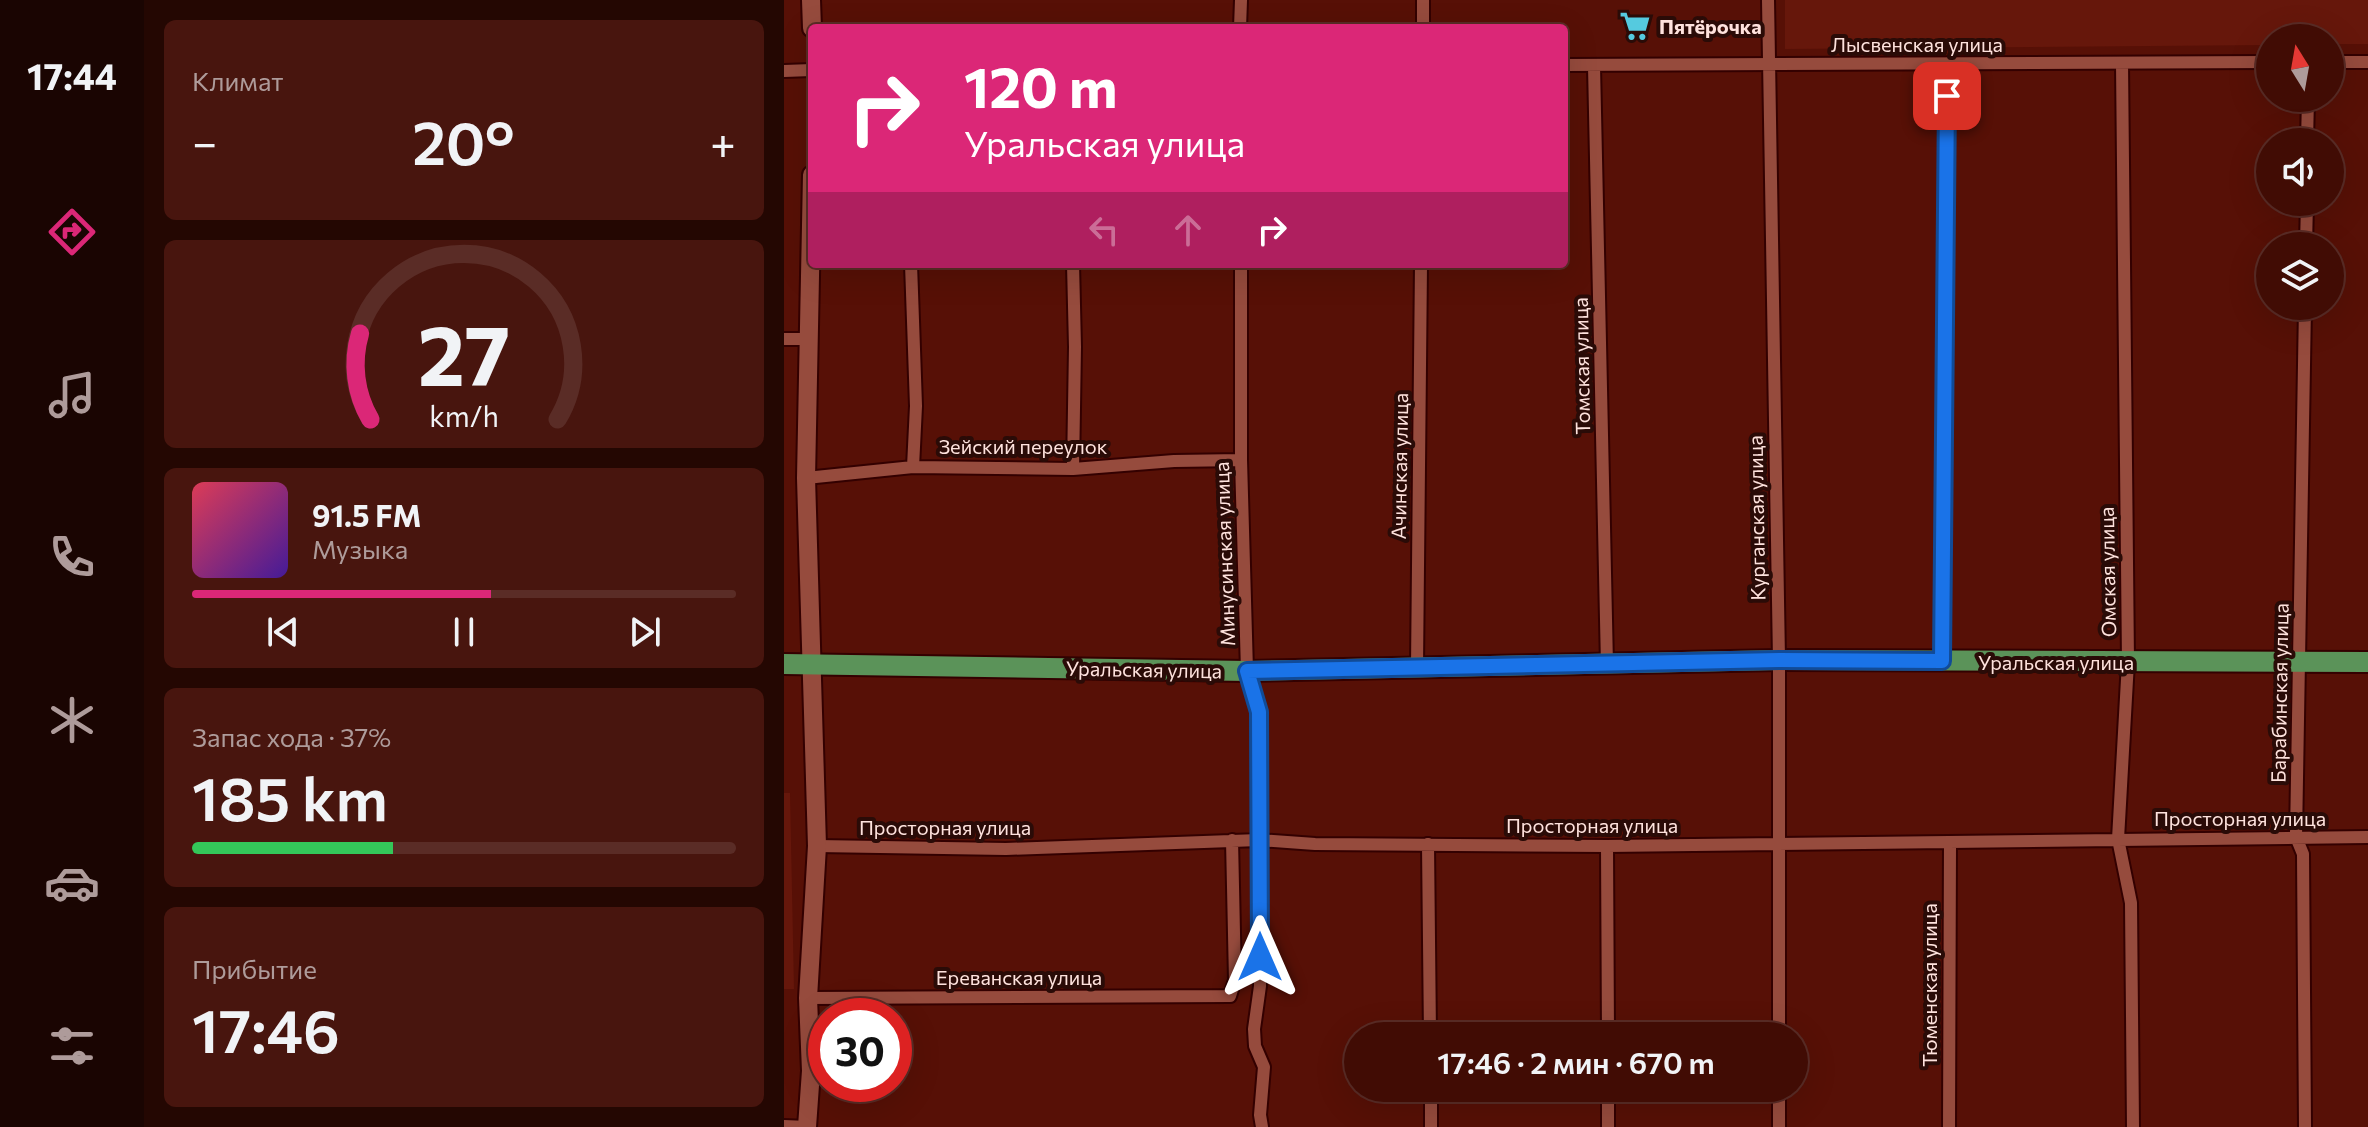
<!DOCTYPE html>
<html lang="ru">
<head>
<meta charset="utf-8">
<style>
  :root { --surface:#410c04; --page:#48150e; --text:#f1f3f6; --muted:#ae9b9a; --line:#5a2c26; --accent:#db2777 }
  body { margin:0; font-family:Commissioner,sans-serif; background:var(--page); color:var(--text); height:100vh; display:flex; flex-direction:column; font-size:30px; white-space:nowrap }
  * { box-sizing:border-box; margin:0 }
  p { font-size:26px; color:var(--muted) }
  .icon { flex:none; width:44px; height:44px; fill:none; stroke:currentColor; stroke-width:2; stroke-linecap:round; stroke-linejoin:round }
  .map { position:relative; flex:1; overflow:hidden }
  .sheet { display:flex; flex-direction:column; gap:20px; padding:20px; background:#240702; width:640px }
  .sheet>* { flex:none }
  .top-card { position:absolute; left:24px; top:24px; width:760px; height:244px; border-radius:8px; box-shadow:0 8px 32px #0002,0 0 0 2px var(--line); background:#db2777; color:#fff; overflow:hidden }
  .needle { width:52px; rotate:349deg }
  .tools { position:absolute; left:1472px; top:24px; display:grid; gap:16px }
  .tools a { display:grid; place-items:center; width:88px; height:88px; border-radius:50%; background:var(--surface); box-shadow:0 8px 32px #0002,0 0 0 2px var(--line); font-size:40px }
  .speed { position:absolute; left:24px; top:998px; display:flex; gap:16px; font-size:40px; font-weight:700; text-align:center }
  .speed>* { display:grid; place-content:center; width:104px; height:104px; border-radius:50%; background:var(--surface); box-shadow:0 8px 32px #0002,0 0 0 2px var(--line); line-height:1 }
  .speed .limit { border:12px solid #d22; background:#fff; color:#111 }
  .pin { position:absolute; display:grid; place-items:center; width:68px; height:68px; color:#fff; margin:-34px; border-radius:16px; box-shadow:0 4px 12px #0006 }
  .me { position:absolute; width:88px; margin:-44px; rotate:0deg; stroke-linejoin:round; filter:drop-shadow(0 0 6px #0008) }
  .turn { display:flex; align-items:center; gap:28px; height:168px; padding:0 24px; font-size:36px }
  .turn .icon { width:104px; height:104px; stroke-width:2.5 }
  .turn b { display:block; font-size:56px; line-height:68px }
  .lanes { display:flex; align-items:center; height:76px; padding:0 24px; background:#0003; justify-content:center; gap:40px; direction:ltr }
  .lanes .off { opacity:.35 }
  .big { font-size:60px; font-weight:600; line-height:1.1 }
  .sheet .card { flex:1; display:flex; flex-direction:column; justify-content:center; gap:12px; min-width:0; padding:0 28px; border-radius:12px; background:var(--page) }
  .sheet .dial { align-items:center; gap:0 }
  .dial svg { height:208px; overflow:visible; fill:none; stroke:var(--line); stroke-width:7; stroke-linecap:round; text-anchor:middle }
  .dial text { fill:var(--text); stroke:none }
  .song { display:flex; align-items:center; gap:24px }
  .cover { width:96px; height:96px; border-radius:12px; background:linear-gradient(135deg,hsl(350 70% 55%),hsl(260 70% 35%)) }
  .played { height:8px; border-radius:4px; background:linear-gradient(90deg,var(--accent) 55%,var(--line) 55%) }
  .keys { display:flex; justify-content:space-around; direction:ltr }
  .heat { display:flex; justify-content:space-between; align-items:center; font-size:44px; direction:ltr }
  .charge { height:12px; border-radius:6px; background:linear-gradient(90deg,#34c759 37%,var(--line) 0) }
  .trip { position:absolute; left:560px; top:1022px; width:464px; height:80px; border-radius:40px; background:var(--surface); box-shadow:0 8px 32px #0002,0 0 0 2px var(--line); font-weight:600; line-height:80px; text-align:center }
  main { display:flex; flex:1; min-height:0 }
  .tab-bar { display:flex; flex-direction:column; width:144px; justify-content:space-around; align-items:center; background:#1a0502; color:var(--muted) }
  .tab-bar .icon { width:56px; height:56px }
  .tab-bar .current { color:var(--accent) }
  .tab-bar b { font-size:36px; color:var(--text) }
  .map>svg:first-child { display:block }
</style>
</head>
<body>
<main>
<nav class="tab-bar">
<b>17:44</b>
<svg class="icon current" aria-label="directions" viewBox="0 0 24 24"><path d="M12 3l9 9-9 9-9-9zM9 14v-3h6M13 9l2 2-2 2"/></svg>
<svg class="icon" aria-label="music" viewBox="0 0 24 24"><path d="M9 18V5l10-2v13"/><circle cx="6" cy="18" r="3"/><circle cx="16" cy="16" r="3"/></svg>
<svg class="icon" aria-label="phone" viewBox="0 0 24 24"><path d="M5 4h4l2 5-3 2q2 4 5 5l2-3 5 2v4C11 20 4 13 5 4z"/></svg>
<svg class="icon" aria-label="climate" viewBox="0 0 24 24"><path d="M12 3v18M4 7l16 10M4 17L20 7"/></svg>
<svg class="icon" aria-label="car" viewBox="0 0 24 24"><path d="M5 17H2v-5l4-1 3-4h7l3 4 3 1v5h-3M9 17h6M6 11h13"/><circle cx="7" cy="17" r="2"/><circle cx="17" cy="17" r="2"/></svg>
<svg class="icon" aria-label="filters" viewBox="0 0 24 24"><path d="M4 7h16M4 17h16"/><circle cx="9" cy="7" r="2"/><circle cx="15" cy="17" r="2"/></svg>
</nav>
<section class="sheet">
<div class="card"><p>Климат</p>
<div class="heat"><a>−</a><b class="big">20°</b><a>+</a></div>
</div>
<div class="card dial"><svg viewBox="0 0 100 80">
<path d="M14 69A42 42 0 1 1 86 69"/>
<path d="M14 69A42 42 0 0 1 10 36" stroke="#db2777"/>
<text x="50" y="56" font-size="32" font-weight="700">27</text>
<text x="50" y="72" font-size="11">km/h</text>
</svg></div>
<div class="card">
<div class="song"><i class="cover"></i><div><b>91.5 FM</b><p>Музыка</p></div></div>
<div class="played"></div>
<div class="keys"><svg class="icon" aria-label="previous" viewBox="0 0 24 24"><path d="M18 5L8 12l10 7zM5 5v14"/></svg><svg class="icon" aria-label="pause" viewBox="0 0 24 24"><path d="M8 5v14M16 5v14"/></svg><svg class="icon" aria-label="next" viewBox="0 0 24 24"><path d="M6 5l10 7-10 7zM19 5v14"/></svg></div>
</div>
<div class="card"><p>Запас хода · 37%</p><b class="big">185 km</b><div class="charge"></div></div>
<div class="card"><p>Прибытие</p><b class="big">17:46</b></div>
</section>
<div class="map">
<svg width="1584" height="1127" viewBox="0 0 1584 1127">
  <rect width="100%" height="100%" fill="#571006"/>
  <!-- built -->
  <path fill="#66170b" d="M1001 0H1584V44H1546V38H1486V45L1001 49Z
    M0 793H6L10 989H0Z"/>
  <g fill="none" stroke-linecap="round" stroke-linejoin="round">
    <!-- street casing -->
    <g stroke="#300" stroke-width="16">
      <path id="street" d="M984 0 995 660V1036
        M456 28 457 0
        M639 28V0
        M1546 62H1584
        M1338 63 1344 662 1334 839 1347 903 1349 1127
        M780 65 1486 62
        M810 66 823 665
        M0 71 28 70
        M1523 142 1524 98
        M1522 246 1523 202
        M127 264 132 406 129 467
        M289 264 291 347 289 469
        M457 264V460L463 671 475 712 476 986 470 1029 471 1046 480 1067 476 1115 478 1127
        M0 339H25
        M22 478 129 467 289 469 390 461 457 460
        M1158 661 1163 64
        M633 667 637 264
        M644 844 646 1036
        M33 846 222 849 475 840 531 844 823 846 1584 837
        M823 846 824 1036
        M24 998 446 996 451 980 448 840
        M647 1088V1127
        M824 1088V1127
        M995 1088V1127
        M0 1126 23 1127
        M1165 1127 1166 844
        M1521 1127 1519 854 1512 837 1521 306"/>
    </g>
    <!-- secondary casing -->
    <g stroke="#300" stroke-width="22">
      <path id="secondary" d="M27 0 28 28
        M23 1127 27 1071 24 998 33 846 22 478 28 175"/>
    </g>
    <!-- primary casing -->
    <g stroke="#300" stroke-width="24">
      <path id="primary" d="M0 664 463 671 995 660 1584 662"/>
    </g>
    <!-- street -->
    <use href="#street" stroke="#964b3d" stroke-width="12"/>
    <!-- secondary -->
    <use href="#secondary" stroke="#964b3d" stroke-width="18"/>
    <!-- primary -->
    <use href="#primary" stroke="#5b9359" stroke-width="20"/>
  </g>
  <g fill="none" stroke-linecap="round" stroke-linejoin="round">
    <!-- route casing -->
    <g stroke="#114b97" stroke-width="20">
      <path id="route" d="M476 957 475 712 463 671 995 660 1158 661 1163 96"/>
    </g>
    <!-- route -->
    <use href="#route" stroke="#1a73e8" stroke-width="14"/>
  </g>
  <!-- icons -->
  <defs>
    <g id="supermarket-bare" transform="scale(2.4)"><path d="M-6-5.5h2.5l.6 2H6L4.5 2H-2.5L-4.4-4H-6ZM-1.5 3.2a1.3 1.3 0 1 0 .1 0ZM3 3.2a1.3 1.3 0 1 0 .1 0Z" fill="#55cadf" stroke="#2a0b07" stroke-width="2.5" paint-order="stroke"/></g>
  </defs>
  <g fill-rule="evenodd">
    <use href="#supermarket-bare" x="851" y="26"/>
  </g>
  <g text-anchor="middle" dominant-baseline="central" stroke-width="8" stroke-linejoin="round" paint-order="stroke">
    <!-- poi labels -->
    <g font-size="20" font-weight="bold" fill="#fee2dd" stroke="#2a0b07" text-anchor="start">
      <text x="875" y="26">Пятёрочка</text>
    </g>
    <!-- street labels -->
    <g font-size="20" fill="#fee2dd" stroke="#2a0b07">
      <text x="1133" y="44">Лысвенская улица</text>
      <text transform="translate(797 366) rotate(-91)">Томская улица</text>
      <text x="239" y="446">Зейский переулок</text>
      <text transform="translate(615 466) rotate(-89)">Ачинская улица</text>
      <text transform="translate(972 518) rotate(-91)">Курганская улица</text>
      <text transform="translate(440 554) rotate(-92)">Минусинская улица</text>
      <text transform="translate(1323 572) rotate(-91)">Омская улица</text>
      <text x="1272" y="662">Уральская улица</text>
      <text transform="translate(360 669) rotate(1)">Уральская улица</text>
      <text transform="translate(1495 693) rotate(-89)">Барабинская улица</text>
      <text x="1456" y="818">Просторная улица</text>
      <text x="808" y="825">Просторная улица</text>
      <text x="161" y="827">Просторная улица</text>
      <text x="235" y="977">Ереванская улица</text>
      <text transform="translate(1145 985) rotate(-90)">Тюменская улица</text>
    </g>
  </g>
</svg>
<div class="tools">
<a><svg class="needle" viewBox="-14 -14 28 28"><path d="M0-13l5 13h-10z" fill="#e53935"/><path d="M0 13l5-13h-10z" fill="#ae9b9a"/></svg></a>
<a><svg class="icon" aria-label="sound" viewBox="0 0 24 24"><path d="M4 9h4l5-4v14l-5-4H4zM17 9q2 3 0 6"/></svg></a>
<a><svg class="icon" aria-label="layers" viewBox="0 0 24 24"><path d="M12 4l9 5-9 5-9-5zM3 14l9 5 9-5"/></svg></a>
</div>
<div class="speed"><div class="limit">30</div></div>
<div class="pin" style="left:1163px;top:96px;background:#d93025"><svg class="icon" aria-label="arrive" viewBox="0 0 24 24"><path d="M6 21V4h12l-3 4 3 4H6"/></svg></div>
<svg class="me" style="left:476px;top:957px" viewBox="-20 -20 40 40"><path d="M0-17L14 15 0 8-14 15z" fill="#1a73e8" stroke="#fff" stroke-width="4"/></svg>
<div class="trip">17:46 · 2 мин · 670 m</div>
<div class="top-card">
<div class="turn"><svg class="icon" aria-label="right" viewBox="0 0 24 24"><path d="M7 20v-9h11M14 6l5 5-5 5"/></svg><div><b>120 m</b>Уральская улица</div></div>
<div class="lanes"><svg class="icon off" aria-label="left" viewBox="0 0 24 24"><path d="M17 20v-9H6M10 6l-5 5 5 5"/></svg><svg class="icon off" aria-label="ahead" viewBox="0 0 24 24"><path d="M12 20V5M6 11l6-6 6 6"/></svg><svg class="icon" aria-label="right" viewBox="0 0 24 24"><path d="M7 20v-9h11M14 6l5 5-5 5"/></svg></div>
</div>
</div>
</main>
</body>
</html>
